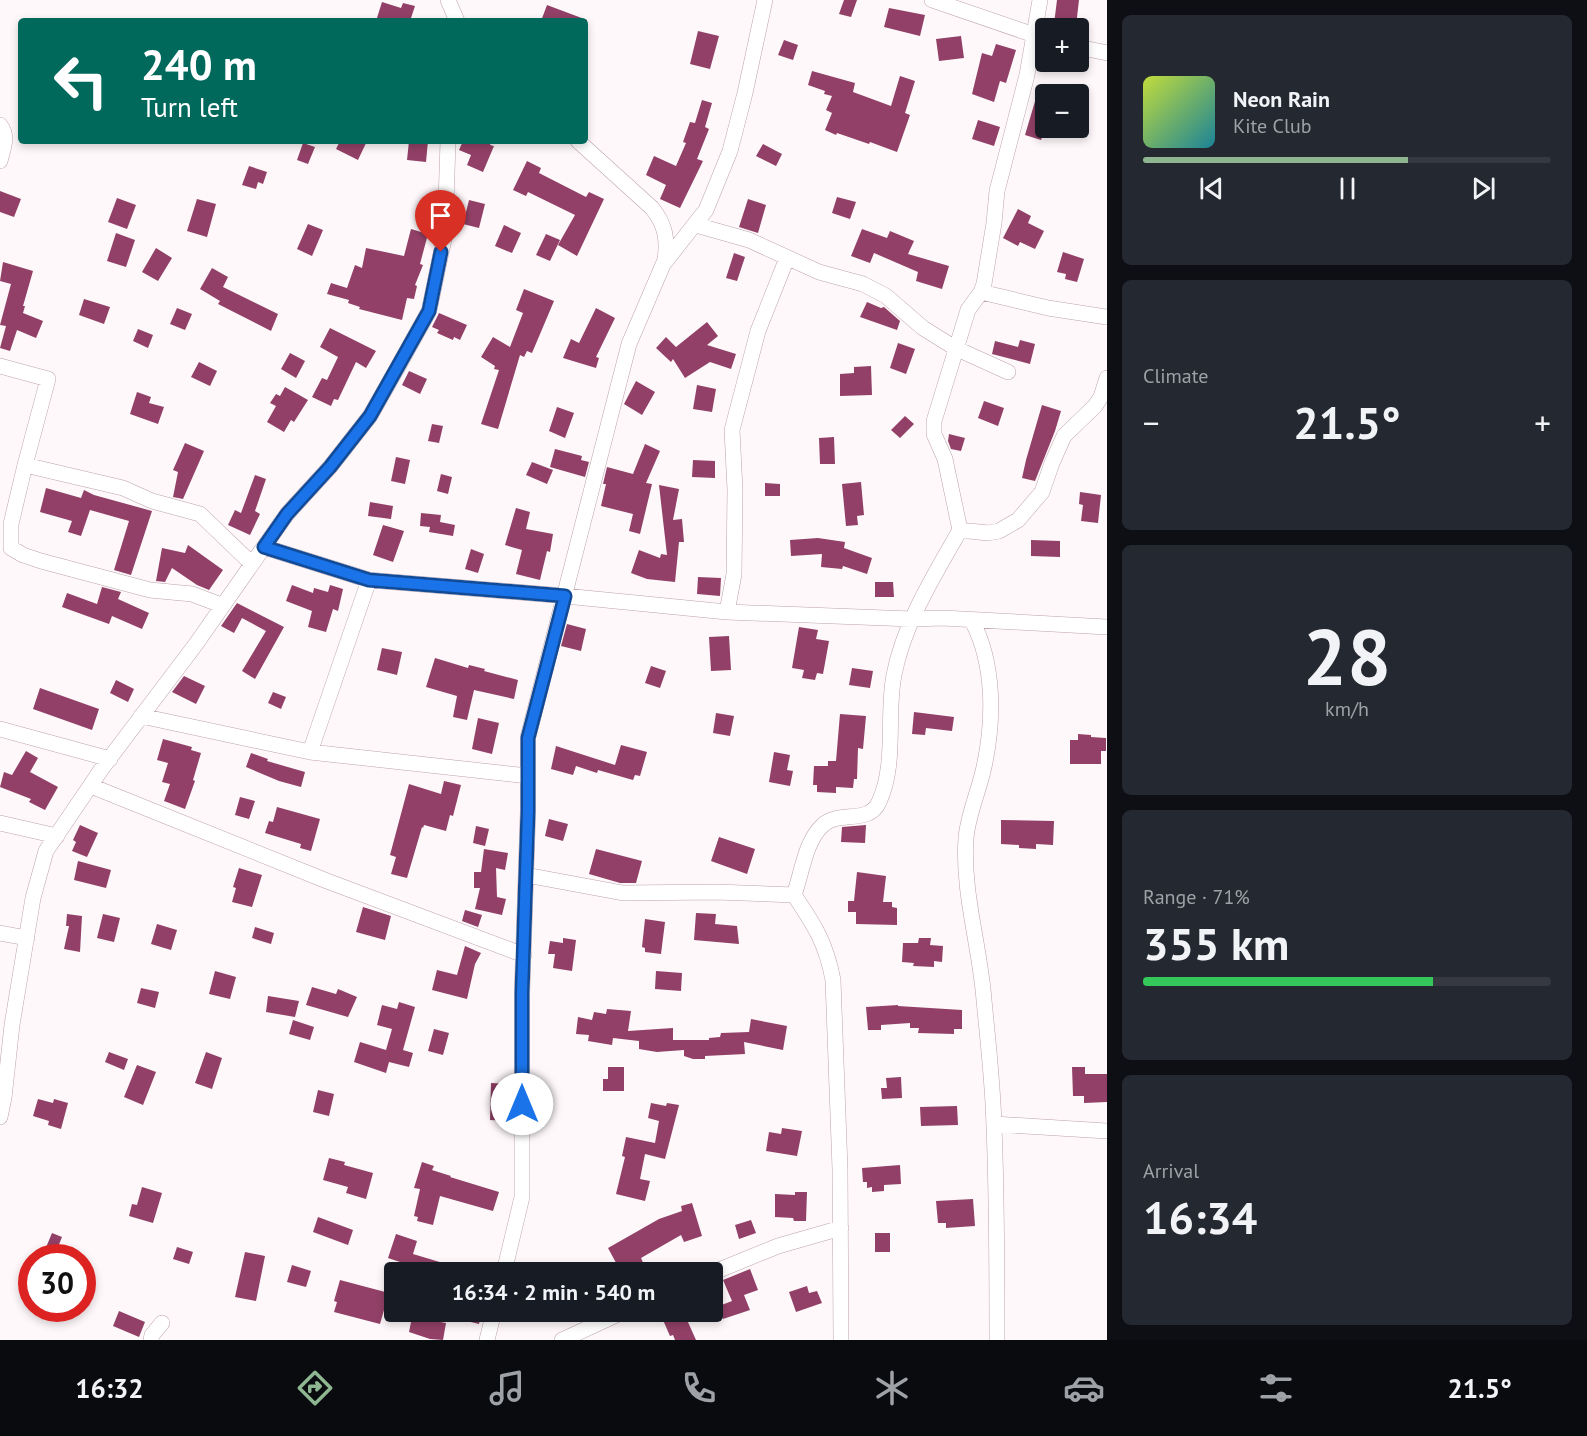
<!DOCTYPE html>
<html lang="en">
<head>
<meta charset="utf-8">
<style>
  :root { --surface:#171b24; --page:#242831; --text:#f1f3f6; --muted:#9ea1a6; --line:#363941; --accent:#8eb691 }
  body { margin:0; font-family:"PT Sans",sans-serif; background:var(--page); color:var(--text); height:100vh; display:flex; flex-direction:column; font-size:22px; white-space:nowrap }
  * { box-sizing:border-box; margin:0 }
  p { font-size:20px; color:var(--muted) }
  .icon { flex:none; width:33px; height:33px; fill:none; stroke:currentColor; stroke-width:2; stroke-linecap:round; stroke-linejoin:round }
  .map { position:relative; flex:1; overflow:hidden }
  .details { display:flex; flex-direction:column; gap:15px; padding:15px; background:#0d0f14; width:480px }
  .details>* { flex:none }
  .banner { position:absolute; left:18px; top:18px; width:570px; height:126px; border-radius:6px; box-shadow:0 3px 9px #0003; background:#00695c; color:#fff; overflow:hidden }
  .tools { position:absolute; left:1035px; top:18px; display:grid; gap:12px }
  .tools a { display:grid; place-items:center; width:54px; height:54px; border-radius:6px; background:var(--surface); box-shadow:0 3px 9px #0003; font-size:30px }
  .speed { position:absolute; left:18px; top:1244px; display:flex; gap:12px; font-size:30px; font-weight:700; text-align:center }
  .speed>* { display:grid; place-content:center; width:78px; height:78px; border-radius:50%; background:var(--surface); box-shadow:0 3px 9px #0003; line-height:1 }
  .speed .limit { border:9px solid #d22; background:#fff; color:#111 }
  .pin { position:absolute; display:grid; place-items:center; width:51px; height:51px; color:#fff; margin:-62px -26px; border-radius:50% 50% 50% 0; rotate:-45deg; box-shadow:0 0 6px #0007 }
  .pin .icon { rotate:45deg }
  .me { position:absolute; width:66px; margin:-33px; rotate:0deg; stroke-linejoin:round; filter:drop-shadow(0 0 4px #0008) }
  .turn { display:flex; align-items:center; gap:21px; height:126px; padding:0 24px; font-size:27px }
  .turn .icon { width:78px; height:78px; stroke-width:2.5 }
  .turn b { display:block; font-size:42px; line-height:51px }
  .big { font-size:45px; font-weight:700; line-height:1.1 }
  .details .card { flex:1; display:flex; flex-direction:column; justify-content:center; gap:9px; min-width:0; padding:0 21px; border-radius:9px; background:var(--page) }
  .details .dial { align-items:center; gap:0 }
  .dial b { font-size:78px; line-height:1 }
  .song { display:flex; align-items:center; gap:18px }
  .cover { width:72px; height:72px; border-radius:9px; background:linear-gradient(135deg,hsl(70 70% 55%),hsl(190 70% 35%)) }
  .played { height:6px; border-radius:3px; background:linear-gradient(90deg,var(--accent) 65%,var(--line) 65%) }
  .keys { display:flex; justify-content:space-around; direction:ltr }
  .heat { display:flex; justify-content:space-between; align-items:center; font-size:33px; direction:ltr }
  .charge { height:9px; border-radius:4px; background:linear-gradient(90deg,#34c759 71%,var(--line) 0) }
  .trip { position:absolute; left:384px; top:1262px; width:339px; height:60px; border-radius:6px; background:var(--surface); box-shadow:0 3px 9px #0003; font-weight:700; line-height:60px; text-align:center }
  .menu { display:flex; height:96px; justify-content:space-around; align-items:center; background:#090b0e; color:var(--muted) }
  .menu .icon { width:42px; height:42px }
  .menu .current { color:var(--accent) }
  .menu b { font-size:27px; color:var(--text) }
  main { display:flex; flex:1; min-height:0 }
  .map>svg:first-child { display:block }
</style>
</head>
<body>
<main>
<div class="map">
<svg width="1107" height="1340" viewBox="0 0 1107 1340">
  <rect width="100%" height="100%" fill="#fef8fa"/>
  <!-- building -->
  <path fill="#924067" d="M844 0H857L851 17 839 14Z
    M1057 0H1079L1076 26 1054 24Z
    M382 2 401 8 403 3 415 6 410 21H376Z
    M547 5 587 20V21H541Z
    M889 8 925 15 920 36 884 27Z
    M698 31 719 36 710 69 690 64Z
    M961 36 964 58 939 61 936 39Z
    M784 40 798 45 793 60 778 55Z
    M996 44 1016 50 1006 83 1000 81 994 102 972 94 982 53 992 56Z
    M812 71 855 83 853 92 891 106 900 76 915 81 905 113 910 115 897 152 870 142 869 144 837 133 836 135 825 130 832 113 826 110 832 96 824 94 825 91 808 85Z
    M1036 98 1046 100V127L1041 140 1025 135Z
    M702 100 712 103 705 127 709 129 697 159 703 161 680 208 660 199 666 185 646 175 654 156 676 166 686 143 683 142 690 122 695 123Z
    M978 120 1000 127 994 146 972 139Z
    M340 141H367L358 160 336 149Z
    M409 141H428L426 162 407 160Z
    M463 141H492L490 145 494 146 483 172 467 165 471 155 459 150Z
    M303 143 315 147 308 164 297 160Z
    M763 144 782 154 776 166 756 156Z
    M527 161 541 168 539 173 586 197 589 192 604 199 577 256 558 245 575 215 528 192 526 196 513 190Z
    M249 166 267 172 263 184 258 182 256 189 242 185Z
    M0 191 21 199 14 217 0 212Z
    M837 197 856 202 850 219 832 213Z
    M117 198 136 205 127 229 108 222Z
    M197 199 216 204 207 237 187 231Z
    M748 199 766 205 758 233 739 227Z
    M469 200 485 204 479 228 463 224Z
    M1018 209 1031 216 1028 223 1044 231 1035 249 1020 242 1018 246 1003 238Z
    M308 224 323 230 312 256 297 249Z
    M504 225 521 233 512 253 495 246Z
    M411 229 428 234 420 264 423 265 415 285 417 286 414 299 407 298 402 320 359 309 360 307 348 303 349 300 327 294 331 283 347 288 355 265 362 268 366 248 404 256Z
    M862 229 887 238 890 231 914 241 908 254 949 266 942 289 916 281 918 272 874 253 870 263 851 256Z
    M116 233 135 240 126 267 107 261Z
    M546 234 560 240 550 261 536 255Z
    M156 248 172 258 158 281 142 272Z
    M1063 252 1084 259 1077 282 1065 279 1066 274 1057 272Z
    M734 253 745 257 737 281 726 278Z
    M3 262 33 271 23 306H25L23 313 43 321 36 338 17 330 10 351 0 348 6 326 0 325 11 284 0 281Z
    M212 268 228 277 223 287 278 314 271 331 218 304 220 301 200 289Z
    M524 289 554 301 532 353 527 351 524 357 520 355 498 429 481 424 499 370 494 369 495 366 481 357 493 337 510 347 523 313 516 310Z
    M84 299 110 307 104 324 79 315Z
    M867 302 881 308 884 307 900 321 897 330 860 317Z
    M177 308 192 314 185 330 170 324Z
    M596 308 615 318 596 357 599 358 596 368 563 358 571 339 579 343Z
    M439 313 467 325 460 340 454 337 453 340 437 333 439 330 432 327Z
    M707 322 718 336 707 345 736 354 731 369 710 362 685 378 673 359 671 362 656 348 666 337 676 347Z
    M330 328 376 351 366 368 356 362 338 400 334 399 331 406 312 397 322 378 327 380 338 357 320 347Z
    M138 329 153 335 148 348 133 341Z
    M1020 340 1035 344 1030 364 992 354 995 341 1018 347Z
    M898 343 915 349 906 374 890 368Z
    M290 353 305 361 296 378 281 369Z
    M199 362 217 371 210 386 191 377Z
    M871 366 872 395 840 396V374L854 373V367Z
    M409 371 427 379 420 394 402 385Z
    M636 381 655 392 642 415 624 404Z
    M697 385 716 389 712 412 693 409Z
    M285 387 308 400 294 422 291 420 284 432 267 422 276 406 270 403 276 394 280 396Z
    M137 392 151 397 149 403 164 407 158 424 130 414Z
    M984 401 1004 408 998 426 978 418Z
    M1042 405 1061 411 1055 431 1035 481 1022 478 1026 460Z
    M557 407 574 413 565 438 549 431Z
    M905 416 914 424 900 438 891 430Z
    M432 424 443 426 439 443 428 441Z
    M949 434 965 438 961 451 951 449 948 441Z
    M834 437 835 464H820L819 438Z
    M185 443 204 451 183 499 173 497 178 472 173 470Z
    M645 444 660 451 646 483 652 484 640 534 629 531 633 514 601 506 606 484H603L607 467 633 474Z
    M555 449 582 456 581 460 589 462 585 477 550 467Z
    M396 457 410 460 405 484 391 481Z
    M693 460 715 461V478L692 477Z
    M532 462 553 470 547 484 526 475Z
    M441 474 452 477 448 494 437 491Z
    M255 475 266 479 255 511 260 514 250 535 228 525 235 510 241 513Z
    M861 482 864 515 857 516 858 525 846 526 842 484Z
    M765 483 780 484V496H765Z
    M659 485 679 489 673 520 682 519 684 542H679L675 582 647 579 631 573 639 550 660 558 661 554 667 555Z
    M46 488 81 498 84 490 94 495 152 511 131 575 114 570 129 521 90 510 81 536 68 532 72 521 40 512Z
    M1080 492 1101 495 1098 523 1081 521 1083 505 1079 504Z
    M370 502 393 506 391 519 368 516Z
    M516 508 530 512 526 529 553 534 550 552 547 551 540 580 516 574 522 550 505 545Z
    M421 513 441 515 440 522 455 525 453 536 429 532 430 527 420 526Z
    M383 525 404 531 393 562 373 555Z
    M818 538 845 542 844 548 872 558 867 574 843 566 842 569 821 567 822 554 791 556 790 540Z
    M1031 540 1060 541V557L1031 556Z
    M188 545 223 570 209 590 197 585 172 568 165 582 156 581 162 548 185 553Z
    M471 549 484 554 478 573 465 569Z
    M698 577 721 578 720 596 697 594Z
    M875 582H893L894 597H875Z
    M292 585 313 593 314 588 328 592 330 585 343 589 338 611 333 609 326 632 308 627 312 611 286 601Z
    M102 587 121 592 118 599 149 613 142 629 112 616 109 624 62 607 67 593 97 604Z
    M237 603 284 627 255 679 242 671 266 631 242 618 234 633 221 626Z
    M567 624 586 629 581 651 561 646Z
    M799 627 818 630 816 639 829 641 823 674 817 673 815 680 802 678 804 670 792 668Z
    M729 636 731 670 711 671 709 637Z
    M382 648 402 652 397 675 377 670Z
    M435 658 468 668 469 665 485 669 484 671 518 680 514 699 474 690 467 720 453 717 457 696 426 687Z
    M651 666 666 671 660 688 645 683Z
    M852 668 873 671 870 688 849 685Z
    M184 676 205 686 196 704 172 692Z
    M116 680 134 689 128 702 110 693Z
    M40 688 99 709 92 730 33 709Z
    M273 692 286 697 281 709 268 703Z
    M914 712 954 717 952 731 926 728 925 735 912 734Z
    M716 713 734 716 730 736 713 733Z
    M840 714 866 716 863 749 858 748 857 779H854L853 788 836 787V793L817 792V785H813L814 766H828V761H836Z
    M478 718 499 723 492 754 472 749Z
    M1078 734 1091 735V737L1106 738V751H1101V764H1070V740H1078Z
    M163 739 192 747 191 750 201 753 193 780 195 781 185 809 164 801 170 784 162 782 168 763 157 760Z
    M621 745 647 752 640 776 635 775 633 780 598 770 597 773 576 766 573 775 551 769 556 746 615 765Z
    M26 751 38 758 30 772 58 787 45 810 29 802 31 799 0 787 4 772 12 775Z
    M774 752 790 755 787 770 793 771 790 786 769 782Z
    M251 753 268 759 267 761 305 772 301 787 279 781 246 767Z
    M444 781 461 785 453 816 450 815 446 831 424 825 423 828 422 827 407 878 391 874 396 857 390 855 409 784 441 794Z
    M240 797 255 801 249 819 235 815Z
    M277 807 320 819 311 851 300 848 301 844 265 833 269 821 273 822Z
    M549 819 568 824 563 841 545 836Z
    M1001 820 1054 821 1053 845 1036 844V849L1019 848V845L1001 844Z
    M80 825 98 833 87 857 72 851 76 842 73 840Z
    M866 825 865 843 841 842 842 827Z
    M476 826 489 829 485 846 473 843Z
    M719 837 755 849 747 874 711 861Z
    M484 849 508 853 505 870 496 868 497 897 506 899 502 915 475 909 480 888H474V872H481Z
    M596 849 642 861 636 883H620L589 874Z
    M78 861 111 870 106 888 74 880Z
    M239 868 262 875 252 907 232 902 236 888 233 887Z
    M857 872 886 876 883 902H892V907L897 908V925L856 924V912H848V901H854Z
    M363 907 391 916 385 940 356 932Z
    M465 910 482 915 478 927 462 921Z
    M696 913 716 914 715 924 737 926 739 944 694 940Z
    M67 914 82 916 80 952 64 949 69 926H66Z
    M103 914 120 918 114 942 97 938Z
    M645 919 665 922 661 954 645 952V948L642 947Z
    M157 924 177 930 171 950 151 944Z
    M255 927 274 933 271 944 252 938Z
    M563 938 576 940 572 971 553 968 555 954H548L550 941 563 943Z
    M919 938H931L930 945 943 946 942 962 934 961V967L913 966 914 963 902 962 903 943H918Z
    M465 946 481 953 475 964 467 999 432 990 437 970 457 975Z
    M215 971 236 977 230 999 209 994Z
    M656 971 682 973 681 991 655 989Z
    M312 987 336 994 338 989 357 997 348 1017 306 1005Z
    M141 988 159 992 155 1008 137 1003Z
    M268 996 299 1001 295 1017 266 1012Z
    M399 1002 415 1007 403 1050 413 1053 409 1067 389 1062 386 1073 354 1062 360 1042 386 1050 392 1029 377 1025 382 1005 397 1009Z
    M898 1005V1006L962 1010V1029H954V1034L918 1033 919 1028H910V1023L881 1025V1030H868L866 1007Z
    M607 1009 631 1011 628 1031 673 1028V1040H709V1038L720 1037 721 1033 749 1032 751 1019 787 1026 783 1050 744 1042 745 1054 705 1056V1059H693L684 1056V1050L657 1052 639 1049V1041L613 1038 612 1045 588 1041 589 1035 576 1034 578 1017 592 1020 594 1012 606 1014Z
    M293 1020 314 1027 310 1040 289 1034Z
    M434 1029 449 1033 443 1055 428 1051Z
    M109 1052 128 1059 124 1070 105 1062Z
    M206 1052 222 1058 212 1089 195 1083Z
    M137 1065 156 1072 143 1105 124 1097Z
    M608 1067H624V1091H603V1079H608Z
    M1072 1067H1085V1074H1107V1102L1084 1103V1096H1073Z
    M901 1077 902 1098 882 1099 881 1088H887L886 1078Z
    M491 1083 510 1084 508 1121 490 1120Z
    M318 1090 334 1094 329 1116 313 1112Z
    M38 1099 53 1103 54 1099 68 1103 61 1129 48 1125 49 1121 33 1116Z
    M651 1103 666 1106 667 1103 679 1105 665 1159 645 1154 640 1179 650 1181 645 1201 616 1194 625 1157 622 1156 626 1137 655 1143 659 1121 648 1118Z
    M957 1106 958 1125 921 1126 920 1107Z
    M782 1128 802 1131 797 1156 766 1151 769 1132 781 1134Z
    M329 1158 345 1162 344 1165 373 1173 366 1199 346 1193 348 1187 323 1180Z
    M422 1162 434 1166 432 1170 451 1176 450 1177 499 1192 493 1211 440 1196 433 1225 417 1221 418 1217 414 1216 420 1189 414 1188Z
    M900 1165 901 1184 884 1185V1191L872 1192V1187L867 1188V1182H863L862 1168Z
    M142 1187 162 1193 153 1223 129 1216 132 1204 137 1205Z
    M795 1192H807L806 1221H794L793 1218 775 1217V1194L795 1195Z
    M973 1199 975 1226 946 1228V1223H938L936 1201Z
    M692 1203 702 1236 684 1242 681 1235 641 1258 645 1267 635 1272H621L608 1248 659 1219 682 1211 681 1206Z
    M318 1217 353 1230 348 1245 313 1232Z
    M751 1220 756 1233 739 1239 735 1225Z
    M52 1233 62 1237 54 1257H42Z
    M875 1233H890V1252H875Z
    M396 1234 417 1241 413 1254 443 1263 440 1272H416L418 1268 388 1258Z
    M177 1247 193 1252 189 1264 173 1259Z
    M245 1252 265 1256 256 1301 235 1297Z
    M292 1265 311 1271 306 1287 287 1282Z
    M750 1269 758 1290 744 1295 750 1310 723 1319 719 1306 732 1301 723 1280Z
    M340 1280 389 1293 380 1324 334 1312 337 1302 334 1301Z
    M807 1286 809 1293 817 1291 822 1303 796 1312 789 1292Z
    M119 1311 145 1322 139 1337 113 1326Z
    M443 1311H482L479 1324 442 1315Z
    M659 1311H683L696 1340H675L673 1335 670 1336Z
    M412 1317 446 1323 443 1340 430 1339 409 1332Z"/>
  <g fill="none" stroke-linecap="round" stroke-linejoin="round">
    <!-- minor casing -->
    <g stroke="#bda3ad" stroke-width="16">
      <path id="minor" d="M448 0 457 21
        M932 0 1046 39
        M1078 47 1107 53
        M0 125C9 136 3 149 0 161
        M696 225 749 240 819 272 863 284 886 296 923 328 955 348 1008 372
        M787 258 758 331 732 430 735 490 734 574 727 612 912 619 943 618 1107 627
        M665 262 706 210 730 151 745 93 765 0
        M981 292 1048 308 1107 317
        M0 366 48 379 25 465
        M960 530 945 459 934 434V421L968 310 981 292 984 284 994 223 997 191 1027 75 1040 0
        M264 547 369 580
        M221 605 192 594 150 590 41 561 23 555 11 548V524L25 465 123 488 152 501 200 514 252 564
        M972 621C995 664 994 721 984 767 979 791 968 814 966 838 962 892 980 946 984 1000 988 1042 993 1084 994 1127 997 1198 997 1269 997 1340
        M141 716 310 752
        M0 729 110 759
        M528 776 310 752 369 580 565 596 727 612
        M91 786 327 881 524 955
        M0 823 57 836
        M526 875 623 893 716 892 794 895
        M0 933 27 938
        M0 1117 4 1098 12 1025 33 898 46 851 103 767 196 644 287 514 330 467 370 416 399 365 429 311 445 234 448 141
        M994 1124 1107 1131
        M504 1272 522 1197V993L528 811V737L629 344 665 260C668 239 665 224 652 208L578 141
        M712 1273 778 1246 841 1228
        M151 1340 152 1335 162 1323
        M487 1340 494 1311
        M562 1340 625 1311
        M841 1340 840 1169 833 980C826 943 815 926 794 895 802 873 805 841 823 825 839 810 869 825 879 802 897 763 886 716 894 675 904 623 934 576 960 530L988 533 999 531 1018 520 1042 492 1052 463 1064 436 1095 406 1101 397 1107 378"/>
    </g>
    <!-- minor -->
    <use href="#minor" stroke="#fff" stroke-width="15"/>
  </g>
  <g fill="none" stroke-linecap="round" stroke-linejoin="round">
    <!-- route casing -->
    <g stroke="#114b97" stroke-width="15">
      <path id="route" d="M441 252 429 311 370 416 330 467 287 514 264 547 369 580 565 596 528 738V811L522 993V1104"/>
    </g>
    <!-- route -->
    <use href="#route" stroke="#1a73e8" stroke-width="10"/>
  </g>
</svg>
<div class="tools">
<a>+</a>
<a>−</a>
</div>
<div class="speed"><div class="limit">30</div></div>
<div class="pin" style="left:441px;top:252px;background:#d93025"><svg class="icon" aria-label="arrive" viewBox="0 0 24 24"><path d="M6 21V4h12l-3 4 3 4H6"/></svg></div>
<svg class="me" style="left:522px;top:1104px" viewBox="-20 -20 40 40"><circle r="19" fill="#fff"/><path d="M0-13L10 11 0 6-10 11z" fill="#1a73e8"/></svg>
<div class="trip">16:34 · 2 min · 540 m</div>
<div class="banner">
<div class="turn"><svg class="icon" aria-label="left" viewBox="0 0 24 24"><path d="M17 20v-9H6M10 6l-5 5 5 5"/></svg><div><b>240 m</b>Turn left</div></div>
</div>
</div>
<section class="details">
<div class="card">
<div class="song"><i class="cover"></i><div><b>Neon Rain</b><p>Kite Club</p></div></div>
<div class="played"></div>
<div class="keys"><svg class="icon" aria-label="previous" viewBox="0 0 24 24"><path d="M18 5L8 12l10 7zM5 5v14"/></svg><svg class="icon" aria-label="pause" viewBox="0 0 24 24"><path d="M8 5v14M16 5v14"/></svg><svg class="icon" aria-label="next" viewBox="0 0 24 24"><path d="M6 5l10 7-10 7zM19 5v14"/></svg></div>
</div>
<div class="card"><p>Climate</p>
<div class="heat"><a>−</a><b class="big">21.5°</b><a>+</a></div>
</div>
<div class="card dial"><b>28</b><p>km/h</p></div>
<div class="card"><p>Range · 71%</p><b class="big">355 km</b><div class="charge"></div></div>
<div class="card"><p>Arrival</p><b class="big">16:34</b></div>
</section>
</main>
<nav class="menu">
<b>16:32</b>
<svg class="icon current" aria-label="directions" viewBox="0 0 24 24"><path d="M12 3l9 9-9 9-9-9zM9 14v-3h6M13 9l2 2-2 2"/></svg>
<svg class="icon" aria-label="music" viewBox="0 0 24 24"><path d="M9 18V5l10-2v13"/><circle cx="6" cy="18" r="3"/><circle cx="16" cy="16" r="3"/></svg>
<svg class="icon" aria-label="phone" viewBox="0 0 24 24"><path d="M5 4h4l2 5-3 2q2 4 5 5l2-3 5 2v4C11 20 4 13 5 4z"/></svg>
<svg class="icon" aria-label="climate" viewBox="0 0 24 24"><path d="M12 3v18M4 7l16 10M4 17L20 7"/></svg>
<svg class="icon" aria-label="car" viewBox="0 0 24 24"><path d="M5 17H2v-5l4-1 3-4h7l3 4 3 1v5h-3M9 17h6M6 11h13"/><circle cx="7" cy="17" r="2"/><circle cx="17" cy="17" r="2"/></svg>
<svg class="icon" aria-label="filters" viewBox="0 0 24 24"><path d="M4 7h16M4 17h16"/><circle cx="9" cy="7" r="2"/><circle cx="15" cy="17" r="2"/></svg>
<b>21.5°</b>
</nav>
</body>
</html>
